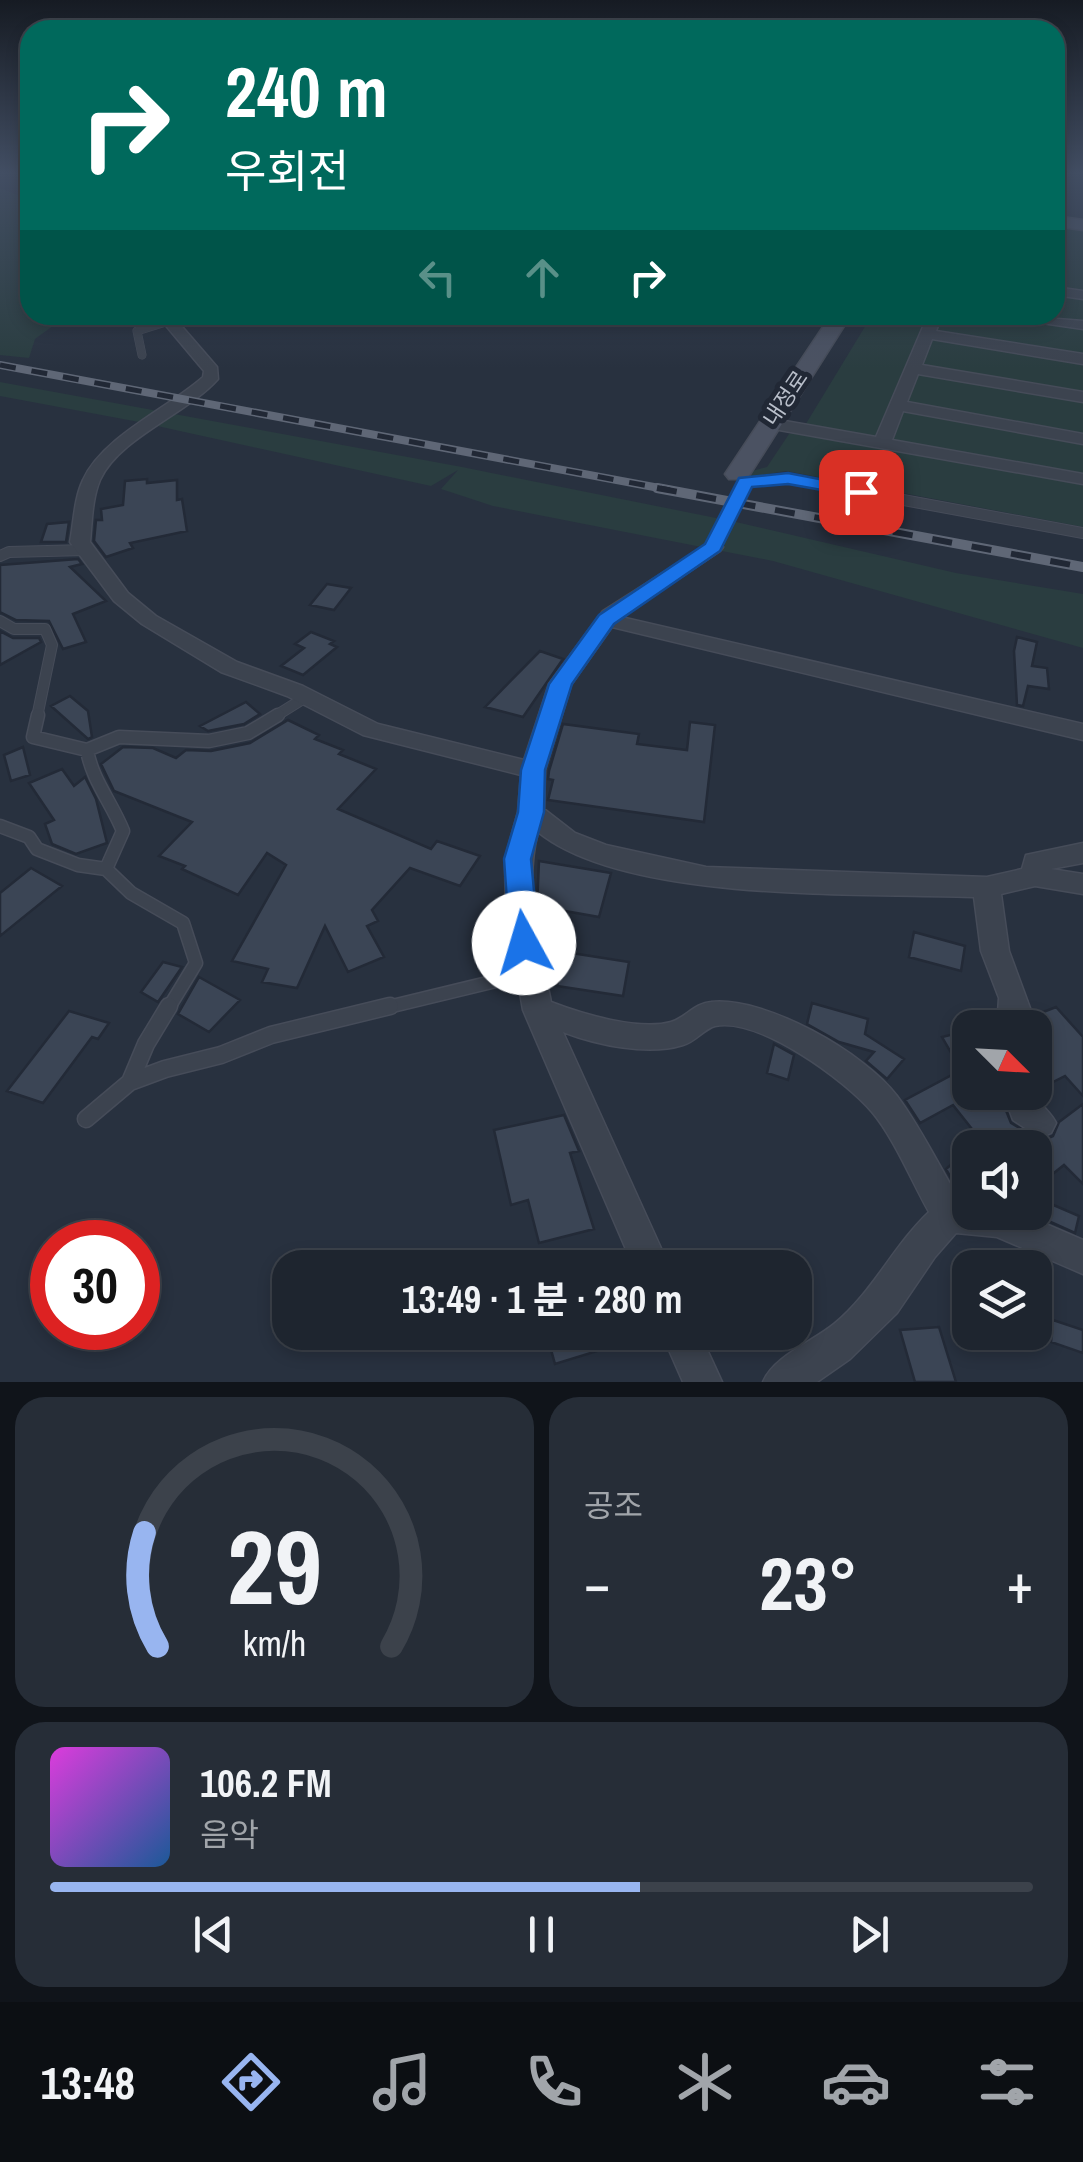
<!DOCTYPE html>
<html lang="ko">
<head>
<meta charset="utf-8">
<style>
  :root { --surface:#1e252f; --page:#262d37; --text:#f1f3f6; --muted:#a1a5aa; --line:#3c424b; --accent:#98b5f0 }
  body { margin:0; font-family:"Archivo Narrow","Noto Sans KR",sans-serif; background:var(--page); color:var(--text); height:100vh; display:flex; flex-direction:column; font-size:38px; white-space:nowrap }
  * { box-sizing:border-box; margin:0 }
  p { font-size:32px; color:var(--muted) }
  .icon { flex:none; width:55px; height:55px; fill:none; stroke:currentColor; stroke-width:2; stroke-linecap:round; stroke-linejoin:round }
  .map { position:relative; height:1382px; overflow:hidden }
  .drawer { display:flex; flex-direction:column; gap:15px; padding:15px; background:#10141a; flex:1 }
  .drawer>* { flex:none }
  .guide { position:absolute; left:20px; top:20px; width:1045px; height:305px; border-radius:30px; box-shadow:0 5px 15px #0003,0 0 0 2px var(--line); background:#00695c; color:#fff; overflow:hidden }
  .needle { width:65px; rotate:114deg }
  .fabs { position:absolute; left:952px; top:1010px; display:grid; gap:20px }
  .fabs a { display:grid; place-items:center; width:100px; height:100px; border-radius:20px; background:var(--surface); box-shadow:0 5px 15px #0003,0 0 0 2px var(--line); font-size:50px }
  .speed { position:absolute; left:30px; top:1220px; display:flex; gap:20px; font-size:50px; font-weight:700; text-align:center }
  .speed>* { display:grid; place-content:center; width:130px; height:130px; border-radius:50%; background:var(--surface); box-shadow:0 5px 15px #0003,0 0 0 2px var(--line); line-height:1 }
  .speed .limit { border:15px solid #d22; background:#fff; color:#111 }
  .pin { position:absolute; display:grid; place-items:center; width:85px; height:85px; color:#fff; margin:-42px; border-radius:20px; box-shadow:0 5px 15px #0006 }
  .me { position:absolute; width:110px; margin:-55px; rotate:354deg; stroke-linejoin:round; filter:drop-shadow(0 0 8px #0008) }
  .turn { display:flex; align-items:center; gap:35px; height:210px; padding:0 40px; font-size:45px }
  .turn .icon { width:130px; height:130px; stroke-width:2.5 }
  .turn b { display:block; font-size:70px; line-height:85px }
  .lanes { display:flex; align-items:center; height:95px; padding:0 40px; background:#0003; justify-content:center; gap:50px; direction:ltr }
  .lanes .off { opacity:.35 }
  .big { font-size:75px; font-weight:700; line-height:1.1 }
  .drawer .card { flex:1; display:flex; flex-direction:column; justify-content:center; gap:15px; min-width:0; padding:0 35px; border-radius:30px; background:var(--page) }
  .drawer .dial { align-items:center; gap:0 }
  .dial svg { height:260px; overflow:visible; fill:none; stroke:var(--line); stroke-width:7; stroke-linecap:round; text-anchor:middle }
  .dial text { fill:var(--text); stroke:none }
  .song { display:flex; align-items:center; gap:30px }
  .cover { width:120px; height:120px; border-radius:15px; background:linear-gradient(135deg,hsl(300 70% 55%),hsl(210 70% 35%)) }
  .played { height:10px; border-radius:5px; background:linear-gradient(90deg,var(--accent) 60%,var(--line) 60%) }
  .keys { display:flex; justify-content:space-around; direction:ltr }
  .heat { display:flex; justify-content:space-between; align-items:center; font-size:55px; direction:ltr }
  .drawer .tiles { flex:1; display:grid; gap:15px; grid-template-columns:1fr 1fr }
  .card:last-child { grid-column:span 2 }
  .trip { position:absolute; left:272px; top:1250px; width:540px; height:100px; border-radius:30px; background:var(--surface); box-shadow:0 5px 15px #0003,0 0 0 2px var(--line); font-weight:700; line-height:100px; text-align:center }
  .tab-bar { display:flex; height:160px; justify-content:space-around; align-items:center; background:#0c0f13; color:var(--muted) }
  .tab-bar .icon { width:70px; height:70px }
  .tab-bar .on { color:var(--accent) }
  .tab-bar b { font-size:45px; color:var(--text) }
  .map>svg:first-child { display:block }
</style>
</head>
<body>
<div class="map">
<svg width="1083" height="1382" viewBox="0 0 1083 1382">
  <rect width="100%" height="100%" fill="#28313f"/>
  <!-- green -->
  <path fill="#2a3d40" d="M0 188 30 200V315H68L35 339 29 358 0 355Z
    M1055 225 1083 229V527L786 471 750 477 752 471 767 467 789 434 801 432 872 315H1055Z
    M0 382 462 467 736 522 956 573 1083 594V648L773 561 493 506 441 489 458 470 431 486 139 422 0 396Z"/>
  <!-- building -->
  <path fill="#3b4555" stroke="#232a37" stroke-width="2.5" d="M147 479V483L177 480V500L182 499 187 531 130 543 133 548 106 557 94 541 96 520H102L101 509 123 505 125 481Z
    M69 522 66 542H41L47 524Z
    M78 559 82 564 70 567 106 601 73 614 86 642 63 649 49 621 16 620 0 612V565Z
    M327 584 351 588 334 610 310 605Z
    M0 631 13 638H39L41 642 0 665Z
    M311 632 334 641 330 644 337 647 303 675 281 666 304 648 295 644Z
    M1017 637 1037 642 1032 666 1047 668 1049 689 1028 686 1023 706 1017 705 1014 651Z
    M540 651 563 659 523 717 485 707Z
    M70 696 88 711 92 737 88 739 51 706Z
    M246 702 260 714 244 724 208 731 200 726Z
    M288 720 319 735 315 739 343 750 339 754 376 769 338 809 431 849 437 841 480 856 460 886 410 868 372 910 378 921 367 926 384 957 348 972 325 926 297 988 262 982 268 969 232 961 286 865 267 853 238 895 182 869 185 866 159 856 192 822 114 791 101 764 123 747 153 748 176 758 186 750 211 751 250 743Z
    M690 722 715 725 704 822 548 800 553 780 548 779 549 771 563 724 639 734 637 744 687 750Z
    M23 747 30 775 11 781 4 755Z
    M62 769 74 786 85 777 96 799 107 843 76 854 52 844 45 824 54 820 29 783Z
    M539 861 611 873 599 917 537 906Z
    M31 868 62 886 0 936V893Z
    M914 932 965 946 961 971 909 957Z
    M565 952 629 962 623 996 557 986Z
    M163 962 182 967 158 1002 141 992Z
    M199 977 240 1000 209 1032 178 1014Z
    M812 1003 868 1019 865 1034 904 1059 887 1079 866 1061 874 1052 839 1042 807 1024Z
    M1056 1007 1083 1037V1096L1065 1076 1053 1082 1035 1062V1051L1048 1044 1031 1024 1033 1016Z
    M69 1011 109 1023 98 1039 92 1037 43 1103 7 1091Z
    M970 1030V1107L991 1093 1005 1108 1011 1123 1042 1141 1053 1136 1059 1122 1083 1104V1184L1064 1165 1035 1188V1148H987L953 1105 920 1123 905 1100 961 1070 942 1037Z
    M774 1044 794 1055 788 1080 767 1073Z
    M564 1115 579 1151 570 1153 594 1229 539 1243 528 1200 511 1205 494 1130Z
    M970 1148V1198L962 1197 946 1169Z
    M1035 1197 1079 1216 1075 1233 1035 1215Z
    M1053 1320 1083 1330V1353L1051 1342Z
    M939 1327 956 1382H915L900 1330Z
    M546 1332H642L643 1337 555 1364Z"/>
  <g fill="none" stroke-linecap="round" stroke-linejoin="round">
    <!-- lane-far3 casing -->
    <g stroke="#464c59" stroke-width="9">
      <path id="lane-far3" d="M142 355 137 331 169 321
        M741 490 745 482 787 478 852 490"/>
    </g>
    <!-- lane-far2 casing -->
    <g stroke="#464c59" stroke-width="12">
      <path id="lane-far2" d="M838 488 1083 533
        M713 547 742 488
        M0 556 9 552 86 550
        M0 621 14 629H45L52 645 37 717
        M274 717 306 697"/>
    </g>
    <!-- lane-far1 casing -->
    <g stroke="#464c59" stroke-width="15">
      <path id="lane-far1" d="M38 715 33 737 87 750C92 780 112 803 123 831L106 869 131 893 183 923 196 963 168 1009
        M87 750 119 737 209 741 248 733 278 715
        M0 826 29 837 37 849 78 865 106 869
        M380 1009 529 973"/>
    </g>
    <!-- lane casing -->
    <g stroke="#464c59" stroke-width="19">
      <path id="lane" d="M130 1082 146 1044 169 1006
        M86 1119 130 1082 165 1069 221 1055 271 1035 390 1006"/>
    </g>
    <!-- street casing -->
    <g stroke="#464c59" stroke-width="3">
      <path id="street" d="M1055 287 1083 291V299L1055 295Z
        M157 315H172L217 367 218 379C187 414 119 438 100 480 92 499 92 522 90 542L128 593 156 616 237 662 303 686 378 724 524 760 549 684 603 611 713 541 720 543 723 547 720 551 621 617 1083 724V740L612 627 571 685 545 770 544 809 575 833 606 845 706 867 987 877 1022 869 1026 855 1083 843V863L1051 869 1083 874V894L1035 886 1001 894 1009 951 1030 1008 1027 1028H997L999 998 981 951 974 897C861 893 626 903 538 832 523 888 540 946 551 1002 582 1014 639 1031 671 1022 685 1018 695 1003 711 1002 765 996 865 1053 897 1096 921 1128 939 1166 960 1201L970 1202V1212H1018L1083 1240V1274L997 1237 956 1233 935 1257 897 1313 850 1359 817 1382H763C774 1356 812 1342 834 1324 873 1292 893 1246 929 1212 912 1182 894 1138 872 1112 845 1080 759 1017 715 1026 704 1029 695 1042 683 1045 648 1056 597 1045 563 1032L670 1268H634L523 1010 506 913 505 859 518 812 521 775 363 735 287 696 221 672 142 624 114 601 70 542C74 521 74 499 83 480 102 437 168 408 203 377L204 371Z
        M928 315H942L936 331 1083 354V364L932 339 922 365 1083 392V402L918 374 907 402 1083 434V444L903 411 892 440 1083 474V484L768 428 760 423 768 418 876 437Z
        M1008 315 1083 321V329L1015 319Z
        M1003 1092H1035C1039 1106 1050 1110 1056 1123L1051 1133 1040 1138 1013 1120Z
        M661 1332H699L722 1382H683Z"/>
    </g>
    <!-- secondary casing -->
    <g stroke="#464c59" stroke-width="3">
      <path id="secondary" d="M1055 216 1083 220V230L1055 226Z
        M831 315H851L747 479H729L725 474Z"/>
    </g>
    <!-- lane-far3 -->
    <use href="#lane-far3" stroke="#3c434f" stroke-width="8"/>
    <!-- lane-far2 -->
    <use href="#lane-far2" stroke="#3c434f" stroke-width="10"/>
    <!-- lane-far1 -->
    <use href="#lane-far1" stroke="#3c434f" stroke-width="12"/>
    <!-- lane -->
    <use href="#lane" stroke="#3c434f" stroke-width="16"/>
    <!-- street -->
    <use href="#street" fill="#3c434f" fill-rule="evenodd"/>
    <!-- secondary -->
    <use href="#secondary" fill="#4b5262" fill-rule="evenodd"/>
    <!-- rail-far1 casing -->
    <g stroke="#5f6776" stroke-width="8">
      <path id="rail-far1" d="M0 365 670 490"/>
    </g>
    <!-- rail casing -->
    <g stroke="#5f6776" stroke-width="10">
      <path id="rail" d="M657 488 1083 567"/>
    </g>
    <!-- rail-far1 -->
    <use href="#rail-far1" stroke="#212835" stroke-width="5" stroke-dasharray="16" stroke-linecap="butt"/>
    <!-- rail -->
    <use href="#rail" stroke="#212835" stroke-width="6" stroke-dasharray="20" stroke-linecap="butt"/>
  </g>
  <!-- sky -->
  <linearGradient id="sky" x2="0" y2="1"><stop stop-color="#161b23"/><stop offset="0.47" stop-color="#424e63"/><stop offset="1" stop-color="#424e63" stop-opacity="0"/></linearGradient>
  <rect width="1083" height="368" fill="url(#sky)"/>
  <!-- route -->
  <path fill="#1a73e8" stroke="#114b97" stroke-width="2.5" d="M788 473 861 487 870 492 861 497 788 484 752 487 720 551 614 624 572 684 545 770 544 812 531 859 539 943 535 951 524 954 514 951 510 943 504 859 518 812 521 770 549 684 599 615 705 544 739 478Z"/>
  <g text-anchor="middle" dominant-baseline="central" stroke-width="10" stroke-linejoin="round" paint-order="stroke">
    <!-- far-street labels -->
    <g font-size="22" fill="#b9bfca" stroke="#212835">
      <text transform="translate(785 398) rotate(-56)">내정로</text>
    </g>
  </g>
</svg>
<div class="fabs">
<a><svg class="needle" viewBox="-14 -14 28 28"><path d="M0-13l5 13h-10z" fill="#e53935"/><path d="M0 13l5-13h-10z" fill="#a1a5aa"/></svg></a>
<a><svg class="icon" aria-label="sound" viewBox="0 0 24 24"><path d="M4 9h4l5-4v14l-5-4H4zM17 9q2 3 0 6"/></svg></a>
<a><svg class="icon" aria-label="layers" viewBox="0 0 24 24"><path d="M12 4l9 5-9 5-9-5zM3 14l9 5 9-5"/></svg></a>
</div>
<div class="speed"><div class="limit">30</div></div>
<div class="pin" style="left:861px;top:492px;background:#d93025"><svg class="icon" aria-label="arrive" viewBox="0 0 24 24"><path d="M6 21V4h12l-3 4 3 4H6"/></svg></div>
<svg class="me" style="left:524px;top:943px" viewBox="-20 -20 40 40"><circle r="19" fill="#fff"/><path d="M0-13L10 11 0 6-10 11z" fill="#1a73e8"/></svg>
<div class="trip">13:49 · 1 분 · 280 m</div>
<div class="guide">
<div class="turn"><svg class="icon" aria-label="right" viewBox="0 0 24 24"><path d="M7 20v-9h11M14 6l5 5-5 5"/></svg><div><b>240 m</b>우회전</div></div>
<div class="lanes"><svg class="icon off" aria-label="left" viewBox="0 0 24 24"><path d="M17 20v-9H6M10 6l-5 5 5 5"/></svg><svg class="icon off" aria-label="ahead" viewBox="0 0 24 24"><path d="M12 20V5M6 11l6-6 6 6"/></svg><svg class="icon" aria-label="right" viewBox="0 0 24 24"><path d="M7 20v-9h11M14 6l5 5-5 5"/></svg></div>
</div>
</div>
<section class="drawer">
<div class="tiles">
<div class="card dial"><svg viewBox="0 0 100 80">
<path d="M14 69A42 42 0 1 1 86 69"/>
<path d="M14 69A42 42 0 0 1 10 34" stroke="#98b5f0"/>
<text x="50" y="56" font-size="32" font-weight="700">29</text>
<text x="50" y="72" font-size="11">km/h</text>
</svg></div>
<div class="card"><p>공조</p>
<div class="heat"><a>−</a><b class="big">23°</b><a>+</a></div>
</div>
<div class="card">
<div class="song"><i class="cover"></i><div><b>106.2 FM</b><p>음악</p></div></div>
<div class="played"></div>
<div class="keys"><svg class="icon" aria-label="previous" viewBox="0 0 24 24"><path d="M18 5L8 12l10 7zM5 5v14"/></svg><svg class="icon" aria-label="pause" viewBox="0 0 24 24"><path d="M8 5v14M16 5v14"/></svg><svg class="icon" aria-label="next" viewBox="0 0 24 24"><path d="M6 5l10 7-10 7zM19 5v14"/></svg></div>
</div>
</div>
</section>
<nav class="tab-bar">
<b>13:48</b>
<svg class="icon on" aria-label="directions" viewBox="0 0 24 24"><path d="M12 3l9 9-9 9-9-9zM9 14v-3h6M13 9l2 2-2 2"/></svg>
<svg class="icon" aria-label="music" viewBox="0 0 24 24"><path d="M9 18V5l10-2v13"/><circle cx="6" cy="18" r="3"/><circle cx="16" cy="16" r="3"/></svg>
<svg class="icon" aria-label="phone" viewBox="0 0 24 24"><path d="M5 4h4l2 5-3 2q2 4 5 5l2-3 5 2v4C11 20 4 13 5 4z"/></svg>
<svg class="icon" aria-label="climate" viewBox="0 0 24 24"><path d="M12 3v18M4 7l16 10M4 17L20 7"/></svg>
<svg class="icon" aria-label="car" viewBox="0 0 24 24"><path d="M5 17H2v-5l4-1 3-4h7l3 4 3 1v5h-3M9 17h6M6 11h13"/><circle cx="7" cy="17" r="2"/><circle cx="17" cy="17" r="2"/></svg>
<svg class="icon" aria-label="filters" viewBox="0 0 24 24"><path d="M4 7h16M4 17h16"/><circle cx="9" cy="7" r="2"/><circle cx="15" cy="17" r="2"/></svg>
</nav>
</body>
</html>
